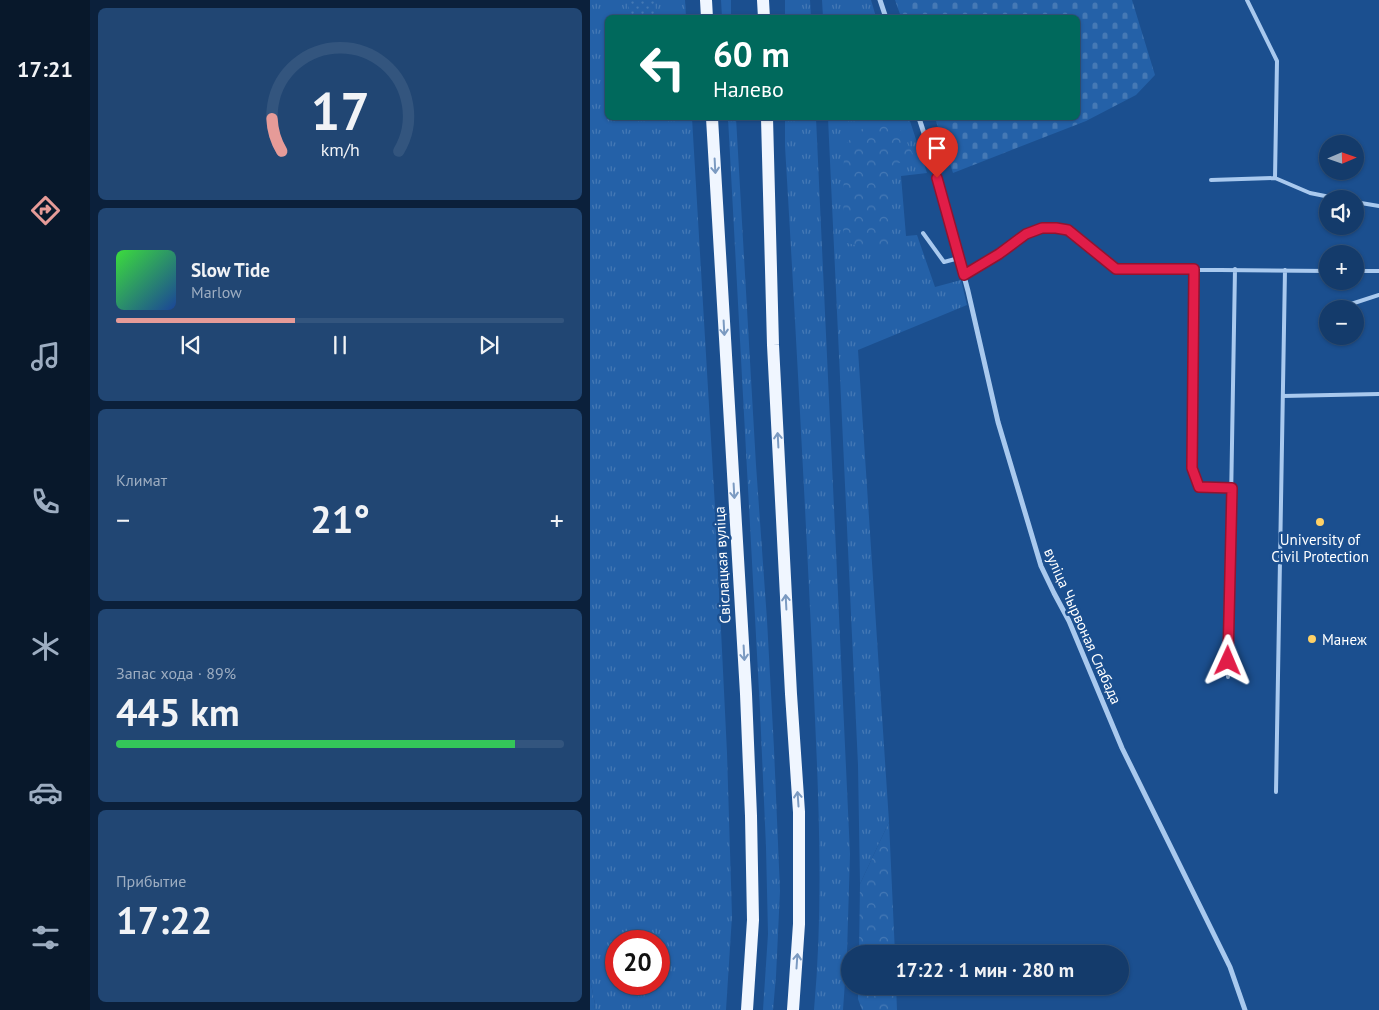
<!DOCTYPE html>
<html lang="ru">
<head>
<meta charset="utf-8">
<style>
  :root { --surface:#143b6b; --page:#214673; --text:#f1f3f6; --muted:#9dadc1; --line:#33557e; --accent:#e69b98 }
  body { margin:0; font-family:"PT Sans",sans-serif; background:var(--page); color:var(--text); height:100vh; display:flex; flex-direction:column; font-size:19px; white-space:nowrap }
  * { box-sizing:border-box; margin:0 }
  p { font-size:16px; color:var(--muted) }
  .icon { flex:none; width:28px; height:28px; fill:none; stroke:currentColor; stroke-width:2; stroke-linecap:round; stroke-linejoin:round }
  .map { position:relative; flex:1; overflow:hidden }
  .panel { display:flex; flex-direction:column; gap:8px; padding:8px; background:#0b203b; width:500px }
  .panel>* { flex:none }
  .guide { position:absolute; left:15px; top:15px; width:475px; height:105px; border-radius:8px; box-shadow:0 1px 4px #0004,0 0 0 1px var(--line); background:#00695c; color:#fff; overflow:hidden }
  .needle { width:32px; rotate:88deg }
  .tools { position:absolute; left:729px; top:135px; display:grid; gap:10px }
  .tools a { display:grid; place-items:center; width:45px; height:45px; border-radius:50%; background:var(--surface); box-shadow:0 1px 4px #0004,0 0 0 1px var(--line); font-size:25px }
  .speed { position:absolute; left:15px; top:930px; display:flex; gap:10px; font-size:25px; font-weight:700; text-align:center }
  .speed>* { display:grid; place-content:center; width:65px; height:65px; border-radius:50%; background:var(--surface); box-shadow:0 1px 4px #0004,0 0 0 1px var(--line); line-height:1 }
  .speed .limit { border:8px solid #d22; background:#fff; color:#111 }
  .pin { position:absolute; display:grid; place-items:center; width:42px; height:42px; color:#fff; margin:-51px -21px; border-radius:50% 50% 50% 0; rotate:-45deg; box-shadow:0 0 5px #0007 }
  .pin .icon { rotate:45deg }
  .me { position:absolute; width:55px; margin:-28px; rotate:1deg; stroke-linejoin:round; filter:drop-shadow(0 0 4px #0008) }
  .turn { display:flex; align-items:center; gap:18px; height:105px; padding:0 25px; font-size:22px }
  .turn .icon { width:65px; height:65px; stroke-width:2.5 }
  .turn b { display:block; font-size:35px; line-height:42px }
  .big { font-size:38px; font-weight:600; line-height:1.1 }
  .panel .card { flex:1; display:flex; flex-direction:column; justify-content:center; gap:8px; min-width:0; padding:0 18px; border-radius:8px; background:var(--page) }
  .panel .dial { align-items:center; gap:0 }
  .dial svg { height:130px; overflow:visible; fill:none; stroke:var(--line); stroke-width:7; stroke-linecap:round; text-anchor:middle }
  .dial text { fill:var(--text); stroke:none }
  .song { display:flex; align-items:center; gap:15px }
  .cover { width:60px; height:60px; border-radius:8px; background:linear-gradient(135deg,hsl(120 70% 55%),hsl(220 70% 35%)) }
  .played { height:5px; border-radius:2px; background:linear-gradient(90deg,var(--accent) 40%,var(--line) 40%) }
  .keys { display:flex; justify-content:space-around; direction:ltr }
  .heat { display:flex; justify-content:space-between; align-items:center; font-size:28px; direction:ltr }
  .charge { height:8px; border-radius:4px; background:linear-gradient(90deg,#34c759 89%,var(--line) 0) }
  .trip { position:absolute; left:251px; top:945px; width:288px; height:50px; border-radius:25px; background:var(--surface); box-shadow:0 1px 4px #0004,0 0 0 1px var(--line); font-weight:600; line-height:50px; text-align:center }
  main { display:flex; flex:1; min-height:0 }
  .tab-bar { display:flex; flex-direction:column; width:90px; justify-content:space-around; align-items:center; background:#08182b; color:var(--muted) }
  .tab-bar .icon { width:35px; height:35px }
  .tab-bar .active { color:var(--accent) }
  .tab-bar b { font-size:22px; color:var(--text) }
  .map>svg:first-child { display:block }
</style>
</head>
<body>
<main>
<nav class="tab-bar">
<b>17:21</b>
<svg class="icon active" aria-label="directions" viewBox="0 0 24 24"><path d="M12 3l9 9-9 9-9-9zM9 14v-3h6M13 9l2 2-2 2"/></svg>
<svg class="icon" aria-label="music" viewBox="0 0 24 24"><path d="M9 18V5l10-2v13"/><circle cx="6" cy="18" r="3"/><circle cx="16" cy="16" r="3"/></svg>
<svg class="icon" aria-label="phone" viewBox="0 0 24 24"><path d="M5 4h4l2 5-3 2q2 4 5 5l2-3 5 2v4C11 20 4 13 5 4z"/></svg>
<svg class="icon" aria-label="climate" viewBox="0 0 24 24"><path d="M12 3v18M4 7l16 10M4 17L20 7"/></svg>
<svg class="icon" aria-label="car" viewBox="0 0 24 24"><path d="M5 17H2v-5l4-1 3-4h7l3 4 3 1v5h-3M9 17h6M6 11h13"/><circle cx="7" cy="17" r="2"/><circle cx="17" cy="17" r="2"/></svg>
<svg class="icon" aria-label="filters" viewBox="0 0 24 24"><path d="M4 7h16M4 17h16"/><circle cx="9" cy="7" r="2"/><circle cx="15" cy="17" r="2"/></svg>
</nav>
<section class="panel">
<div class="card dial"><svg viewBox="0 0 100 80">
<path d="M14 69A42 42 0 1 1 86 69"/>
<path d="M14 69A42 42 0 0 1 8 49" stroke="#e69b98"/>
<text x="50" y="56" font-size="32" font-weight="700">17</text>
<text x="50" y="72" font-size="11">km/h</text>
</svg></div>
<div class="card">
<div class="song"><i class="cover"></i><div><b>Slow Tide</b><p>Marlow</p></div></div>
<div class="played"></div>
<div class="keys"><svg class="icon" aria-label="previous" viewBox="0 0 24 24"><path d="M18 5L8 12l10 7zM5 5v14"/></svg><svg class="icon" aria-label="pause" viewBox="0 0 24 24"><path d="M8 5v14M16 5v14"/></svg><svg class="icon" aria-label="next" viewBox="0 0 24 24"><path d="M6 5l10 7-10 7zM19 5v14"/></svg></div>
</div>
<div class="card"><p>Климат</p>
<div class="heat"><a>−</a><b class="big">21°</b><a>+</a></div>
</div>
<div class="card"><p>Запас хода · 89%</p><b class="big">445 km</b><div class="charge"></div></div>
<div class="card"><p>Прибытие</p><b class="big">17:22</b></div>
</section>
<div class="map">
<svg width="789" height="1010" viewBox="0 0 789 1010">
  <defs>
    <pattern id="grass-tufts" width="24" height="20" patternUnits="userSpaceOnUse" patternTransform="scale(1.25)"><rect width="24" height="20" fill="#2461a8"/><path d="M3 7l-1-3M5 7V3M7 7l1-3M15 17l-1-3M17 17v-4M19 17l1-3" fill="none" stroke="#4579b5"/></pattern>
    <pattern id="forest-crowns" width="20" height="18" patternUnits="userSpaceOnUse" patternTransform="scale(1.25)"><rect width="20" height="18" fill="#2461a8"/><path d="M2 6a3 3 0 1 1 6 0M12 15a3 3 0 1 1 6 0" fill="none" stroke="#4579b5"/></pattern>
    <pattern id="cemetery-stones" width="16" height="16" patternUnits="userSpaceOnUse" patternTransform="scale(1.25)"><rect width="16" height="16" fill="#2461a8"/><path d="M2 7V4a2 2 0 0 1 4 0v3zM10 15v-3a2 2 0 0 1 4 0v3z" fill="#4579b5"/></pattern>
    <pattern id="park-dots" width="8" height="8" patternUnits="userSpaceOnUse" patternTransform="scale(1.25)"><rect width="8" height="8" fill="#2461a8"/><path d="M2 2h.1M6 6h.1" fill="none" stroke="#4579b5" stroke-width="1.8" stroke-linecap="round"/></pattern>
  </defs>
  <rect width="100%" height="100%" fill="#1b4f8f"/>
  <!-- grass -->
  <path fill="url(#grass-tufts)" fill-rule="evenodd" d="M0 0H95L96 17 18 18V118H102L125 507 137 753 142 916 136 1010H4L5 1004 0 979ZM26 941H69V984H26Z
    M131 0H141V17H132Z
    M195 0H220L221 17H195Z
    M232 0H281L286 17H233Z
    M138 118H146L166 465 177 620 184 749 190 891 186 976 183 1010H173L178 934 176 847 170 710Z
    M195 118H226L260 854 257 953 253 1010H224C235 890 227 770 222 650 214 482 205 314 195 146Z
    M238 118H319L337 173 311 176 316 236 327 235 345 287 371 280 377 305 268 350 299 822 270 884 268 765Z"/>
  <!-- forest -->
  <path fill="url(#forest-crowns)" d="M289 118H304L325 158 303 165 299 189 303 246 290 251 253 242 254 146 266 133Z
    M299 822 305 954H269L270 884Z
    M0 979 5 1004 4 1010H0Z
    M268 986H306L307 1010H272L268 999Z"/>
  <!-- cemetery -->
  <path fill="url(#cemetery-stones)" d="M305 0H542L565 75 546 95 496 121 363 173 345 118H488V18L311 17Z"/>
  <!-- park -->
  <path fill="url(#park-dots)" d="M36 0H65L66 17H42Z"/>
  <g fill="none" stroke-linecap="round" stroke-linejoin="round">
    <!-- lane -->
    <path stroke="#a9c9ee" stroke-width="4" d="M657 0 687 61 685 178 720 193 750 199
      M621 180 685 178
      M765 202 789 206
      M333 233 354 262 369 258
      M604 269 602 468 609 487 642 488
      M765 271H789
      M374 275 409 254 436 234 452 228 466 227 478 230 526 269 738 271
      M754 309 758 305 789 295
      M693 396 789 394
      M638 677 645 269
      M686 792 695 270"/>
    <!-- street -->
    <path stroke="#a9c9ee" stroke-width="5" d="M290 0 296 18
      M329 118 343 161 378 291 408 422 451 566 464 593 479 621 532 748 640 967 655 1010"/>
    <!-- primary -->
    <path stroke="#f0f6ff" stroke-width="12" d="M116 0 117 18
      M173 0 174 18
      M122 118 156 694 161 816 163 920 157 1010
      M177 118 183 345 201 694 209 812V924L203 1010"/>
  </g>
  <!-- one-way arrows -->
  <defs><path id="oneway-shaft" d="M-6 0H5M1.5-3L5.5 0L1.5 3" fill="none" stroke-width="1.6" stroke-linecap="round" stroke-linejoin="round" transform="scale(1.25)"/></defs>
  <g stroke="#7b9ac1">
    <use href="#oneway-shaft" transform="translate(125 166) rotate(87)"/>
    <use href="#oneway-shaft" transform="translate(134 328) rotate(87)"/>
    <use href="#oneway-shaft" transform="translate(188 440) rotate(-93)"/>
    <use href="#oneway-shaft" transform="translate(144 491) rotate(87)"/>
    <use href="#oneway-shaft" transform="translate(196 602) rotate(-93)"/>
    <use href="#oneway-shaft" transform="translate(154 653) rotate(87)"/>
    <use href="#oneway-shaft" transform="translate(208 799) rotate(-94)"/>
    <use href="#oneway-shaft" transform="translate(207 961) rotate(-86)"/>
  </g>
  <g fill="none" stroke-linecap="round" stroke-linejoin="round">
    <!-- route casing -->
    <g stroke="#92132f" stroke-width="12">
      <path id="route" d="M347 178 374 275 409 254 436 234 452 228H466L478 230 526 269H604L602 468 609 487 642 488 638 661"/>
    </g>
    <!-- route -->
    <use href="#route" stroke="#e11d48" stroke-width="9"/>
  </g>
  <!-- markers -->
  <g fill="#ffd166" stroke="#1b4f8f" stroke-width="2">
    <circle cx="730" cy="522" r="5"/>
    <circle cx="722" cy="639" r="5"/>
  </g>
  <g text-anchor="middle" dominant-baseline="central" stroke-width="5" stroke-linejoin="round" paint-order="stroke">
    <!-- poi labels -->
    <g font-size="15" fill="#fff" stroke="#1b4f8f">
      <text x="730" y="539">University of<tspan x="730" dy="17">Civil Protection</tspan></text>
      <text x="732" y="639" text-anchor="start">Манеж</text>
    </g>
    <!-- street labels -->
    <g font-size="15" fill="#fff" stroke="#1b4f8f">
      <text transform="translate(132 565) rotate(-93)">Свіслацкая вуліца</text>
      <text transform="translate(493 626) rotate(66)">вуліца Чырвоная Слабада</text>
    </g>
  </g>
</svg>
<div class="tools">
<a><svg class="needle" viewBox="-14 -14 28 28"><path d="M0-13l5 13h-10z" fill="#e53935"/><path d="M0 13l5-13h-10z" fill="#9dadc1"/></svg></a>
<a><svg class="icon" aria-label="sound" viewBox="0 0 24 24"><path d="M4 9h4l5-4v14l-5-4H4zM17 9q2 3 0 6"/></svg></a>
<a>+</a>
<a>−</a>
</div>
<div class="speed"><div class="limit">20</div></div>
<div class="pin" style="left:347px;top:178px;background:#d93025"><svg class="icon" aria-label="arrive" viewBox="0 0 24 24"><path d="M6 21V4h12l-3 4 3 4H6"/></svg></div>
<svg class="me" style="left:638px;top:661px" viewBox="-20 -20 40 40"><path d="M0-17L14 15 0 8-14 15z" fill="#e11d48" stroke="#fff" stroke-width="4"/></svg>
<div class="trip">17:22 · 1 мин · 280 m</div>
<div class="guide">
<div class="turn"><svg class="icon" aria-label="left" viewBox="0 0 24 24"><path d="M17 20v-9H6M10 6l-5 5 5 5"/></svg><div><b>60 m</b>Налево</div></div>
</div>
</div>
</main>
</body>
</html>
